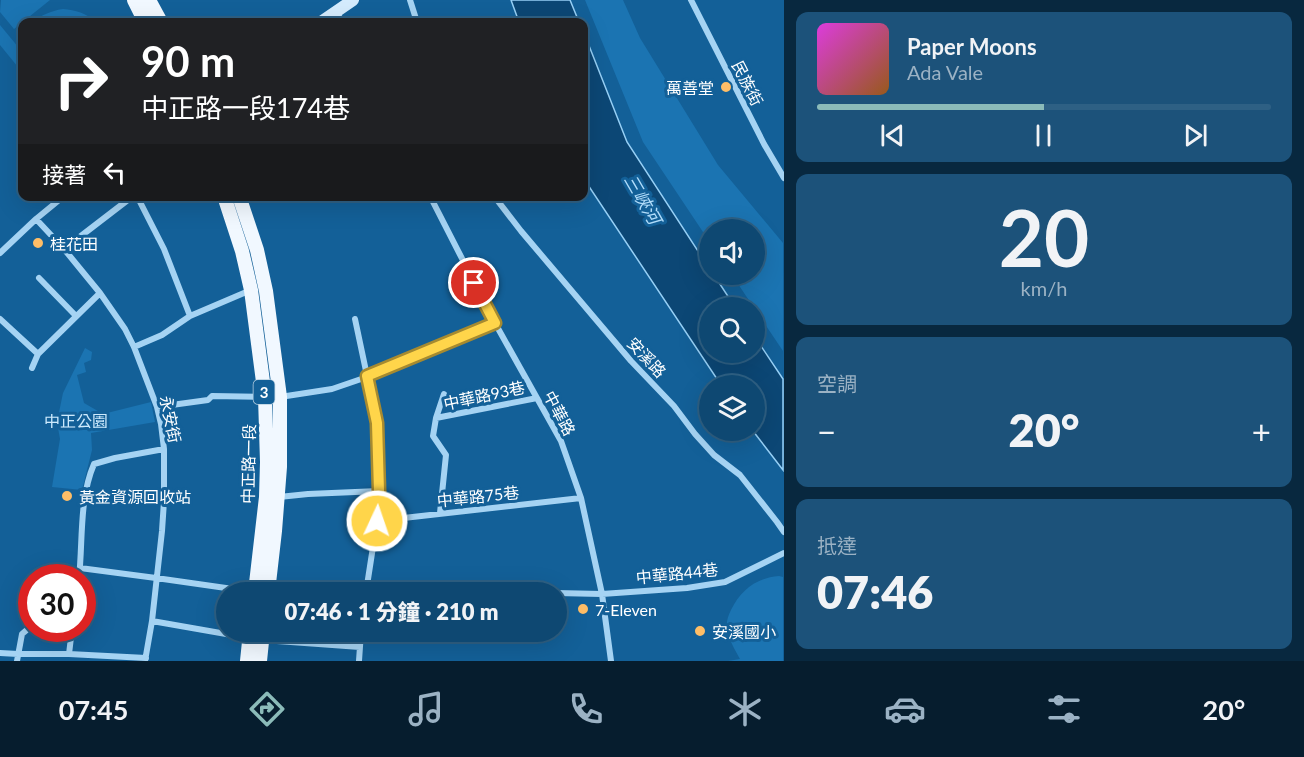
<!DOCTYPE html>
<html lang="zh-TW">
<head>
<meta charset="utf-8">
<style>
  :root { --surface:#0e4872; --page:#1c527a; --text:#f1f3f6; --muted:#9bb2c4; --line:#2e6084; --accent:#8bbbb9 }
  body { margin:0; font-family:Lato,"Noto Sans TC",sans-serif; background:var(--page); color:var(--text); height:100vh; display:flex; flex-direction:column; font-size:22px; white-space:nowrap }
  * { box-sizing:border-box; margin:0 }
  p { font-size:20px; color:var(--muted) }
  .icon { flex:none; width:33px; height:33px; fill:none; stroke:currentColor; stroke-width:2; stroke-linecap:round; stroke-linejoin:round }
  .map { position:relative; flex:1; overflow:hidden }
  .drawer { display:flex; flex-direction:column; gap:12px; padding:12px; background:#08283f; width:520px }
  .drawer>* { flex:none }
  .banner { position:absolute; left:18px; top:18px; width:570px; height:183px; border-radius:12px; box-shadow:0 6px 24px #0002,0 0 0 2px var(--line); background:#202124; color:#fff; overflow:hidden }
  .tools { position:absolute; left:699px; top:219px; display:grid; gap:12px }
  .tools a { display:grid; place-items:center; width:66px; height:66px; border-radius:50%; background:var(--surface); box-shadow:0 6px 24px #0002,0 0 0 2px var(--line); font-size:30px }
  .speed { position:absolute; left:18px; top:564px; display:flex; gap:12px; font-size:30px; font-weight:700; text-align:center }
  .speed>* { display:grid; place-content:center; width:78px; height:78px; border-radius:50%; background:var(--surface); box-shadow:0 6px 24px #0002,0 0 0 2px var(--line); line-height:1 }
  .speed .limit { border:9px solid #d22; background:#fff; color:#111 }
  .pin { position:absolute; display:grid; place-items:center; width:51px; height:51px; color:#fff; margin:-26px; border:3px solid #fff; border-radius:50%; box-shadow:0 2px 6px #0007 }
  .me { position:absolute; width:66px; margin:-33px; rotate:3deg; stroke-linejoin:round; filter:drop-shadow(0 0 4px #0008) }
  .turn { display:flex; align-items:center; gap:21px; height:126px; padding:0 24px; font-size:27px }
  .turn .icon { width:78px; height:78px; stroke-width:2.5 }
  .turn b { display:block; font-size:42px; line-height:51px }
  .then { display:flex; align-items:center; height:57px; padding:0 24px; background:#0003; gap:12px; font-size:22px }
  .big { font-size:45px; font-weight:800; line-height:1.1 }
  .drawer .card { flex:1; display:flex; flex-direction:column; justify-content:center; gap:9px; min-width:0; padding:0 21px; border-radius:12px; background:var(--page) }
  .drawer .dial { align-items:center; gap:0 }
  .dial b { font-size:78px; line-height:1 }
  .song { display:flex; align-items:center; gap:18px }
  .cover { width:72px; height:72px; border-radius:9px; background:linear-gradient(135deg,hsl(300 70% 55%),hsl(30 70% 35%)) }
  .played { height:6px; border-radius:3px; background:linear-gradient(90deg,var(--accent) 50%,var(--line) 50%) }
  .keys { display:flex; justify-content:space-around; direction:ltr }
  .heat { display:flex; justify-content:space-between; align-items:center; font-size:33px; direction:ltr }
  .trip { position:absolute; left:216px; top:582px; width:351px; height:60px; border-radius:30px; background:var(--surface); box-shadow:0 6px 24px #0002,0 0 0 2px var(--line); font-weight:800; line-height:60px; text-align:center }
  .dock { display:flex; height:96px; justify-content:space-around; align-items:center; background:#061d2e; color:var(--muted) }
  .dock .icon { width:42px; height:42px }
  .dock .selected { color:var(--accent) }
  .dock b { font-size:27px; color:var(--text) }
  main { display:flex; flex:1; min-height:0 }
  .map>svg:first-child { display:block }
</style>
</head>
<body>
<main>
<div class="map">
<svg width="784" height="661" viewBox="0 0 784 661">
  <rect width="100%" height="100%" fill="#136098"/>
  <!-- green -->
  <path fill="#1b74b2" d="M1 0H50L14 29 0 12Z
    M585 0H623L640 38 718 165 783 243V351L732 275 754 274V230H710L709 241 643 142Z
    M63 9C75 10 87 13 95 22H33C42 15 50 11 63 9Z
    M0 25 19 48 22 36V72L0 45Z
    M85 348 92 352 91 360 84 363 86 372 77 375 84 403 103 414 151 402 155 422 91 433 92 450 82 490 52 487 60 439 57 422 63 393Z
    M779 576 783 577V661H728L740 659C735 650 729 640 727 629 726 622 728 616 731 610 741 590 756 578 779 576Z"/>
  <!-- water -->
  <path fill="#0c4775" stroke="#97d0f6" stroke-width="1.5" d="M511 0H570L579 22H519Z
    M584 33 627 142 709 268 710 274 714 275 735 307 710 308V352H754L755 337 783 379V470L753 431 754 430V386L721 385 584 179Z"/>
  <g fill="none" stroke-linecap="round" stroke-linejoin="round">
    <!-- street -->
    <path stroke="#a5d3f3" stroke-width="6" d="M410 0 417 22
      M691 0 764 144 784 178
      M337 12 342 22
      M137 196 164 249 190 316
      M430 196 495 323 561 441 581 498 602 594 611 661
      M494 196 521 231 631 361 674 406 695 434 714 455 740 475 777 522 784 532
      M36 219 64 249 100 293 125 329 134 347 157 407 161 424 164 449V501L162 531 152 621 145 661
      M64 249 133 196
      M0 253 36 219 64 196
      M39 278 76 316
      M0 319 38 354
      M355 319 377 423 379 491 377 521 366 592
      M134 347 162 335 190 316 251 290
      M32 368 38 354 100 293
      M280 397 332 389 367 377 495 323
      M157 407 208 400 212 396 264 397
      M436 418 537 398
      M279 497 308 494 379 491
      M440 513 446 455 433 436 436 418 444 394
      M377 521 581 498
      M80 568 156 578 254 592
      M79 578C83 540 79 499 94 464L115 458 164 449
      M556 593 602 594 687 588 725 582 784 553
      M152 621 249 638
      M35 628 72 632
      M263 640 360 647
      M0 653 18 654H69L146 658
      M69 654 72 629
      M17 661 22 634 29 628H32
      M359 661 361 632"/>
    <!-- secondary -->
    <path stroke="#d4ebfd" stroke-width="12" d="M321 22 353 0"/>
    <!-- primary -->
    <path stroke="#f1f8ff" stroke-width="14" d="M134 0 145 22
      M149 0 161 22
      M224 196 242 251 251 290 265 397 267 462 266 497 255 592
      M239 196 257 250 266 291 280 397V467L275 531 268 592
      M247 661 250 632
      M260 661 263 632"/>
  </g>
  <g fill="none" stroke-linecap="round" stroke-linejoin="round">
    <!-- route casing -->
    <g stroke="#a68a30" stroke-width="15">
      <path id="route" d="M377 521 379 491 377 423 367 376 495 323 474 283"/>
    </g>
    <!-- route -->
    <use href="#route" stroke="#ffd54a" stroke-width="10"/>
  </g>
  <!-- markers -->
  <g fill="#ffbe67" stroke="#136098" stroke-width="2">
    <circle cx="726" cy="87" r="6"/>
    <circle cx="38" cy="243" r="6"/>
    <circle cx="67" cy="496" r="6"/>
    <circle cx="583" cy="609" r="6"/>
    <circle cx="700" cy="631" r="6"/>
  </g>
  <g text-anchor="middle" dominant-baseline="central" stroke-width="6" stroke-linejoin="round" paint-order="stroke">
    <!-- shield labels -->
    <rect fill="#136098" stroke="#b8cfe0" stroke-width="1.5" x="253.5" y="380" width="21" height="24" rx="4.5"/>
    <g font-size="15" font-weight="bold" fill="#fff">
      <text x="264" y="392">3</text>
    </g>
    <!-- street labels -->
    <g font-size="16" fill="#fff" stroke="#136098">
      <text transform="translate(748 83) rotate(63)">民族街</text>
      <text transform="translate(647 357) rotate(47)">安溪路</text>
      <text transform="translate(484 395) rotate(-12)">中華路93巷</text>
      <text transform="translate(560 413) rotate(62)">中華路</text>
      <text transform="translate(171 419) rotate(78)">永安街</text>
      <text transform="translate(248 464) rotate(-89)">中正路一段</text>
      <text transform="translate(478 496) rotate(-6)">中華路75巷</text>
      <text transform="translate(677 573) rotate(-6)">中華路44巷</text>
    </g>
    <!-- poi labels -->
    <g font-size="16" fill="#fff" stroke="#136098" text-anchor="start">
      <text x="714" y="87" text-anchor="end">萬善堂</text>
      <text x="50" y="243">桂花田</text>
      <text x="79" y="496">黃金資源回收站</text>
      <text x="595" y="609">7-Eleven</text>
      <text x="712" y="631">安溪國小</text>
    </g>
    <!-- park labels -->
    <g font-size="16" fill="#cdeafd" stroke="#136098">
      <text x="76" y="420">中正公園</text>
    </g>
    <!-- water labels -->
    <g font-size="18" font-style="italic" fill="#b1dcfa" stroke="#136098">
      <text transform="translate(643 199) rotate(60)">三峽河</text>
    </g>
  </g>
</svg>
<div class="tools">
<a><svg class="icon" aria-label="sound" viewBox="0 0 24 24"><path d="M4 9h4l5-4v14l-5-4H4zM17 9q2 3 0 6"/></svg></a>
<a><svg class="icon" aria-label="search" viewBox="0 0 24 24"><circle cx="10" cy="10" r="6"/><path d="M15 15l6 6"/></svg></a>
<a><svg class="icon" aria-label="layers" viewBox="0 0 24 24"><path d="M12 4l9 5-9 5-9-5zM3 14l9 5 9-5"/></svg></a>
</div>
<div class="speed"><div class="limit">30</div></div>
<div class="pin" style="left:474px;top:283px;background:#d93025"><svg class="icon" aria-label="arrive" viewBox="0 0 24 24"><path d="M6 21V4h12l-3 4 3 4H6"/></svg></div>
<svg class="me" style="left:377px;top:521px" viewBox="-20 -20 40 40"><circle r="17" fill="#ffd54a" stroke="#fff" stroke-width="3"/><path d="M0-11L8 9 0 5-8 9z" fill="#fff"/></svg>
<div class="trip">07:46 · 1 分鐘 · 210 m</div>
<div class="banner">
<div class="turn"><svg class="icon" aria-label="right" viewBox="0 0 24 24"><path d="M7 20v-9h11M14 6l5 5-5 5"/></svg><div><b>90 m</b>中正路一段174巷</div></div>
<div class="then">接著<svg class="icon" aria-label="left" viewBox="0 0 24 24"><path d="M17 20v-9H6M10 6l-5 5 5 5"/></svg></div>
</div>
</div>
<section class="drawer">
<div class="card">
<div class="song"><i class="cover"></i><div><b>Paper Moons</b><p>Ada Vale</p></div></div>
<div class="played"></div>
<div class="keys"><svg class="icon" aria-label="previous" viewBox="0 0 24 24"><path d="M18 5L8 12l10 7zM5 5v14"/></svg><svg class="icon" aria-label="pause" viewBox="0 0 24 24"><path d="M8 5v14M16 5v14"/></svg><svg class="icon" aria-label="next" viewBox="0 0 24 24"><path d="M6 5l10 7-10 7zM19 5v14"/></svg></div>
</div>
<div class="card dial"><b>20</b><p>km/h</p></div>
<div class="card"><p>空調</p>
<div class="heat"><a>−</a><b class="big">20°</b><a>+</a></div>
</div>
<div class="card"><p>抵達</p><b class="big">07:46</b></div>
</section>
</main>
<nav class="dock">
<b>07:45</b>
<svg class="icon selected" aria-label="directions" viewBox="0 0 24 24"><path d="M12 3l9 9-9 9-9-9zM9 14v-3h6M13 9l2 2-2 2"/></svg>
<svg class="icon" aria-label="music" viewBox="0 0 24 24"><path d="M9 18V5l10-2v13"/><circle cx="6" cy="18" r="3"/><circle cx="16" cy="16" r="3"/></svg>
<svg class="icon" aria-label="phone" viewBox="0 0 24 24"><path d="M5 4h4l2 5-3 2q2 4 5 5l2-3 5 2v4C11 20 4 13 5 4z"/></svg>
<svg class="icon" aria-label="climate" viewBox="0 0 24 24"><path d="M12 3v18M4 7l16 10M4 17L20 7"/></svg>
<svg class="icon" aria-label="car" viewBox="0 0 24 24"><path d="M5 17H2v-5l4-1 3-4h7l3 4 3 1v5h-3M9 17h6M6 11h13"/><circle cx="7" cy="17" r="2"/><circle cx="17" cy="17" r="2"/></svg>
<svg class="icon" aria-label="filters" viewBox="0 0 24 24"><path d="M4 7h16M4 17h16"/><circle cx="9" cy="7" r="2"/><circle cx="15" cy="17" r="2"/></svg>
<b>20°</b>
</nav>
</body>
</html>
